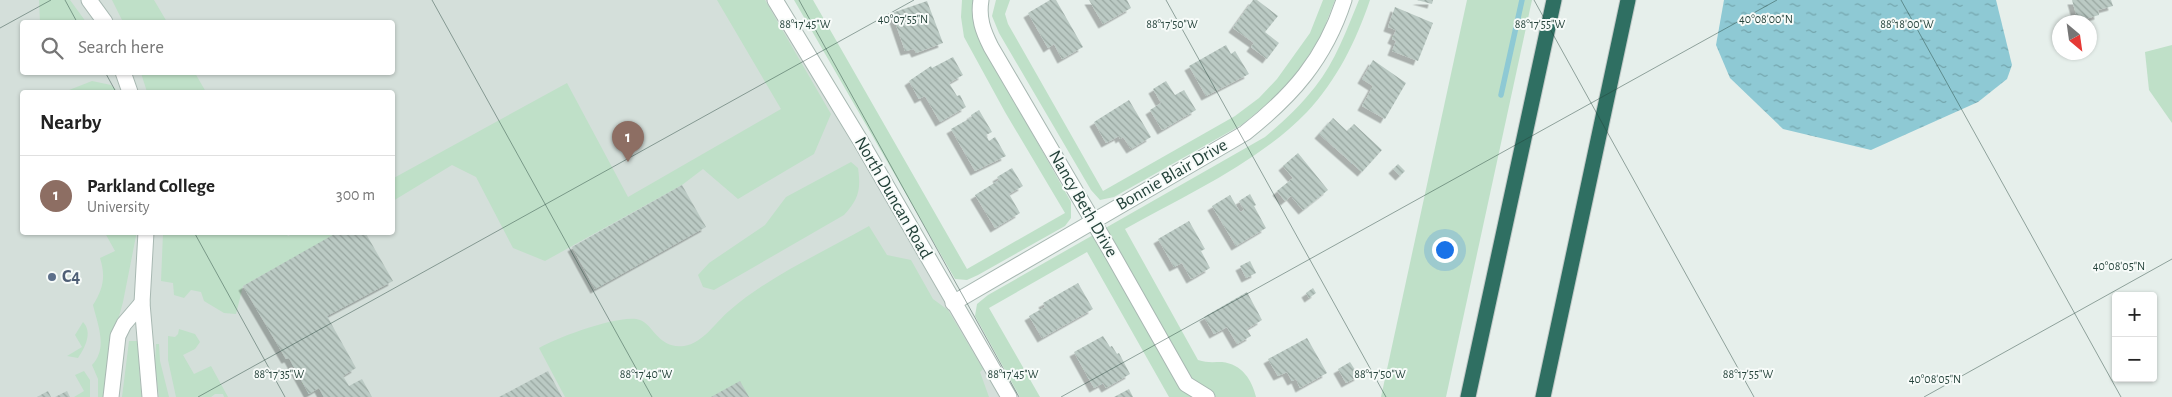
<!DOCTYPE html>
<meta charset="utf-8">
<style>
:root{--surface:#fff;--page:#f2f2f2;--text:#222;--muted:#767676;--line:#e0e0e0;--accent:#1a73e8}
body{margin:0;font-family:"Alegreya Sans",sans-serif;background:var(--page);color:var(--text)}
.controls{position:absolute;right:15px;bottom:15px;display:grid;overflow:hidden;border-radius:5px;box-shadow:0 1px 4px #0004}
.controls button{width:45px;height:45px;display:grid;place-items:center;padding:0;border:0;border-bottom:1px solid var(--line);background:var(--surface);color:var(--text);font:25px sans-serif}
.compass{position:absolute;left:2052px;top:15px;width:45px;height:45px;border-radius:50%;background:var(--surface);box-shadow:0 1px 4px #0004;rotate:151deg}
.you{position:absolute;left:1444px;top:249px;width:18px;height:18px;margin:-12px;border:4px solid #fff;border-radius:50%;background:#1a73e8;box-shadow:0 0 0 8px #1a73e833}
.badge{display:grid;place-items:center;width:32px;height:32px;border-radius:50%;background:var(--accent);color:#fff;font-size:16px;font-weight:700}
.pin{position:absolute;translate:-50% -41px;filter:drop-shadow(0 1px 2px #0008)}
.pin::after{content:'';position:absolute;top:26px;width:18px;height:15px;background:inherit;clip-path:polygon(0 0,100% 0,50% 100%)}
.list{margin:0;padding:0;list-style:none}
h2{display:flex;justify-content:space-between;align-items:center;height:65px;margin:0;padding:0 20px;font-size:21px}
h2 small{font-size:16px;font-weight:400;color:var(--muted)}
.list li{display:grid;grid-template-columns:32px 1fr auto;gap:15px;align-items:center;box-sizing:border-box;height:80px;padding:0 20px;border-top:1px solid var(--line)}
.list b{display:block;font-size:19px;white-space:nowrap}
.list p{margin:0;font-size:16px;white-space:nowrap;color:var(--muted)}
.list em{font-size:16px;font-style:normal;color:var(--muted)}
.icon{flex:none;width:28px;height:28px;fill:none;stroke:currentColor;stroke-width:2;stroke-linecap:round;stroke-linejoin:round}
.map{position:relative;flex:none;width:2172px;height:397px;overflow:hidden}
.search{position:absolute;background:var(--surface);box-shadow:0 1px 4px #0004;left:20px;top:20px;width:375px;height:55px;display:flex;align-items:center;gap:12px;box-sizing:border-box;padding:0 18px;border-radius:5px;color:var(--muted);font-size:19px}
.panel{position:absolute;background:var(--surface);box-shadow:0 1px 4px #0004;left:20px;top:90px;width:375px;height:145px;border-radius:5px}
.map>svg:first-child{display:block}
.built{fill:#d4dfda;fill-rule:evenodd}
.green{fill:#bfe0c8}
.water{fill:url(#water-ripples)}
.lines{fill:none;stroke-linecap:round;stroke-linejoin:round}
.stream{stroke:#8ec9d4;stroke-width:5.5}
.building{fill:url(#building-back-hatch);filter:url(#shadow)}
.street-casing{stroke:#a8b8b2;stroke-width:17}
.highway-casing{stroke:#c2cac8;stroke-width:17}
.street{stroke:#fff;stroke-width:15}
.highway{stroke:#2f6f62;stroke-width:15}
.ticks{fill:none;stroke:#24423a;stroke-width:1;stroke-opacity:0.45}
.service-dot{fill:#5c6f8a;stroke:#f7fbf9;stroke-width:2}
.labels{text-anchor:middle;dominant-baseline:central;stroke-width:4;stroke-linejoin:round;paint-order:stroke}
.street-label{font-size:18px;fill:#24423a;stroke:#f7fbf9}
.service-label{font-size:18px;font-weight:bold;fill:#4e5e75;stroke:#f7fbf9;text-anchor:start}
.ticks-label{font-size:12px;text-anchor:middle;fill:#24423a;stroke:#f7fbf9;stroke-width:4;stroke-linejoin:round;paint-order:stroke}
</style>
<div class="map">
<svg width="2172" height="397" viewBox="0 0 2172 397">
<defs>
<pattern id="water-ripples" width="26" height="14" patternUnits="userSpaceOnUse" patternTransform="scale(1.25)"><rect width="26" height="14" fill="#8ec9d4"/><path d="M2 4q2-2 4 0t4 0M15 11q2-2 4 0t4 0" fill="none" stroke="#74a5ad"/></pattern>
<pattern id="building-back-hatch" width="6" height="6" patternUnits="userSpaceOnUse" patternTransform="scale(1.25)"><rect width="6" height="6" fill="#bbcac4"/><path d="M-1 5l2 2M0 0l6 6M5-1l2 2" fill="none" stroke="#98a6a0"/></pattern>
<filter id="shadow"><feDropShadow dx="-4.5" dy="4.5" stdDeviation="0" flood-color="#0004"/></filter>
</defs>
<rect width="100%" height="100%" fill="#e6efeb"/>
<path class="built" d="M0 0H768L1000 397H0ZM22 22H392V72H22ZM22 92H392V232H22Z"/>
<g class="green">
<path d="M39 0H70L86 22H40Z"/>
<path d="M112 0H154L167 22H123Z"/>
<path d="M717 0H765L831 114 814 154 738 199 703 169 682 185 545 261 513 248 476 177 452 165 393 201 392 179 567 83 628 197 781 109Z"/>
<path d="M794 0H813L967 269 1065 213 1005 112 964 37 961 17 962 0H974C970 15 974 29 981 42L1071 202V218L1065 226 978 275 967 280 955 279Z"/>
<path d="M996 0H1010L1005 14 1008 24 1103 191 1235 116 1259 98 1277 79 1310 33 1323 0H1335L1321 36 1300 69 1275 97 1243 124 1114 197 1100 200 1091 190 999 33 992 16Z"/>
<path d="M1359 0H1370C1356 41 1337 80 1307 112 1259 162 1186 195 1125 229L1198 360C1207 363 1213 362 1222 362 1242 364 1252 380 1256 397H1169L1087 252 989 308 1040 397H1020L975 316 977 304 988 295 1265 137C1283 122 1300 106 1315 87 1335 62 1347 29 1359 0Z"/>
<path d="M1467 0H1532L1446 397H1381Z"/>
<path d="M2172 45V123L2149 90 2145 52Z"/>
<path d="M141 73H195L206 92H147Z"/>
<path d="M92 81 111 85 118 92H64Z"/>
<path d="M851 162 858 168C861 189 859 199 844 215L714 290 703 287 698 275 709 263 765 225 786 197Z"/>
<path d="M869 226 887 255 911 260 933 299 948 310 983 369 980 372 989 397H565L539 348C556 338 622 313 640 320 654 325 658 349 684 346 703 343 715 323 729 311 769 276 822 253 869 226Z"/>
<path d="M285 232 288 236 295 233H338L243 286 236 314 224 313 204 301 201 292 191 290 184 298 174 295 173 283 161 281 163 233Z"/>
<path d="M105 233H136V236L123 302 107 360 106 397H98V379L92 365C108 348 98 326 93 305 103 289 106 277 100 258L115 251Z"/>
<path d="M83 322C93 332 85 348 78 358L67 356 82 347 75 335Z"/>
<path d="M179 329 195 334 200 342 195 349 183 355 194 374 211 366 228 397H224L223 394H215L211 397H176L168 360V336L175 337 178 334Z"/>
<path d="M129 341H138L140 382 142 397H122Z"/>
<path d="M156 344H159L160 361 169 397H159L155 364Z"/>
<path d="M84 371 90 380V397H74L84 391 75 375Z"/>
</g>
<path class="water" d="M1724 0H1996L2012 65 2007 79 1978 102 1871 150 1783 129 1730 78 1716 45Z"/>
<g class="lines">
<path class="stream" d="M1501 95 1522 0"/>
</g>
<g class="building">
<path d="M1050 0H1056L1083 47 1062 59 1054 44 1048 48 1028 13Z"/>
<path d="M1089 0H1127L1131 8 1103 24Z"/>
<path d="M1253 0H1257L1278 16 1265 32 1279 43 1267 59 1251 47 1254 43 1233 28Z"/>
<path d="M1417 0H1433L1432 4Z"/>
<path d="M2072 0H2111L2113 6 2098 10 2099 15 2078 21Z"/>
<path d="M927 1 943 43 916 53 914 49 905 51 892 13Z"/>
<path d="M1395 7 1433 23 1418 61 1392 51 1396 41 1392 39 1396 30 1388 27Z"/>
<path d="M1226 45 1231 54 1235 51 1249 74 1206 96 1189 66Z"/>
<path d="M953 57 963 75 949 83 957 96 960 95 966 107 940 122 925 96 919 99 909 81 931 66 932 68Z"/>
<path d="M1373 60 1406 83 1385 119 1362 106 1373 86 1362 79Z"/>
<path d="M1166 81 1175 95 1184 90 1196 110 1162 130 1150 110 1161 103 1153 89Z"/>
<path d="M1129 100 1151 137 1131 149 1123 137 1120 139 1119 136 1106 143 1094 122Z"/>
<path d="M979 110 992 132 986 135 989 141 995 137 1006 156 975 171 951 129 972 117 971 115Z"/>
<path d="M1333 118 1347 131 1354 124 1382 150 1362 172 1319 134Z"/>
<path d="M1298 153 1328 190 1303 210 1291 196 1285 201 1277 191 1293 178 1283 166Z"/>
<path d="M1398 164 1405 171 1400 176 1393 169Z"/>
<path d="M1012 168 1023 186 1009 194 1020 213 995 228 975 195 999 180 997 177Z"/>
<path d="M682 185 706 227 595 289 572 247Z"/>
<path d="M1250 194 1256 205 1254 206 1266 228 1236 246 1212 206 1230 195 1240 212 1244 210 1239 201Z"/>
<path d="M1189 221 1205 249 1201 251 1210 268 1191 279 1182 263 1174 267 1158 239Z"/>
<path d="M338 232H365L393 281 327 316 356 368 343 376 349 386 362 379 372 397H324L319 388 309 394 289 358 286 359 243 286Z"/>
<path d="M1250 261 1256 273 1246 278 1240 266Z"/>
<path d="M1078 283 1093 309 1042 338 1029 316 1045 307 1043 303Z"/>
<path d="M1313 288 1316 293 1309 298 1306 293Z"/>
<path d="M1247 292 1262 320 1247 329 1251 336 1237 344 1227 327 1214 334 1204 317Z"/>
<path d="M1103 336 1110 347 1112 346 1117 354 1119 353 1130 374 1106 388 1103 383 1094 388 1074 352Z"/>
<path d="M1307 338 1327 373 1300 388 1296 379 1292 381 1287 372 1278 376 1268 359Z"/>
<path d="M1350 362 1359 376 1346 383 1338 369Z"/>
<path d="M548 371 562 397H499Z"/>
<path d="M740 381 749 397H711Z"/>
<path d="M1129 389 1133 397H1114Z"/>
<path d="M48 391 51 397H37Z"/>
<path d="M67 391 70 397H55Z"/>
</g>
<g class="lines">
<g class="street-casing">
<g id="street">
<path d="M89 0 105 22"/>
<path d="M775 0 860 140 1009 397"/>
<path d="M981 0C978 18 983 31 991 47L1110 250 1186 384 1207 397"/>
<path d="M123 72 130 92"/>
<path d="M146 232 142 303 150 397"/>
<path d="M953 303 1245 133C1292 96 1325 59 1344 0"/>
<path d="M111 397 118 336 124 324 142 303"/>
</g>
</g>
<g class="highway-casing">
<g id="highway">
<path d="M1468 397 1554 0"/>
<path d="M1543 397 1628 0"/>
</g>
</g>
<use href="#street" class="street"/>
<use href="#highway" class="highway"/>
</g>
<path class="ticks" d="M65 0 77 22M432 0 652 397M799 0 1019 397M1166 0 1386 397M1534 0 1754 397M1901 0 2121 397M0 28 51 0M105 72 116 92M194 232 285 397M198 397 914 0M1061 397 1777 0M1924 397 2172 259"/>
<circle class="service-dot" cx="52" cy="277" r="5"/>
<g class="labels">
<g class="street-label">
<text transform="translate(1172 175) rotate(-30)">Bonnie Blair Drive</text>
<text transform="translate(893 198) rotate(60)">North Duncan Road</text>
<text transform="translate(1083 204) rotate(60)">Nancy Beth Drive</text>
</g>
<g class="service-label">
<text x="62" y="277">C4</text>
</g>
</g>
<g class="ticks-label">
<text x="903" y="23">40°07'55"N</text>
<text x="1766" y="23">40°08'00"N</text>
<text x="805" y="28">88°17'45"W</text>
<text x="1172" y="28">88°17'50"W</text>
<text x="1540" y="28">88°17'55"W</text>
<text x="1907" y="28">88°18'00"W</text>
<text x="2119" y="270">40°08'05"N</text>
<text x="279" y="378">88°17'35"W</text>
<text x="646" y="378">88°17'40"W</text>
<text x="1013" y="378">88°17'45"W</text>
<text x="1380" y="378">88°17'50"W</text>
<text x="1748" y="378">88°17'55"W</text>
<text x="1935" y="383">40°08'05"N</text>
</g>
</svg>
<div class="controls">
<button>+</button>
<button>−</button>
</div>
<svg class="compass" viewBox="-18 -18 36 36"><path d="M0-13l5 13h-10z" fill="#e53935"/><path d="M0 13l5-13h-10z" fill="#767676"/></svg>
<div class="you"></div>
<div class="pin badge" style="left:628px;top:162px;background:#8d6e63">1</div>
<div class="search"><svg class="icon" aria-label="search" viewBox="0 0 24 24"><circle cx="10" cy="10" r="6"/><path d="M15 15l6 6"/></svg>Search here</div>
<section class="panel">
<h2>Nearby<small></small></h2>
<ul class="list">
<li><span class="badge" style="background:#8d6e63">1</span><div><b>Parkland College</b><p>University</p></div><em>300 m</em></li>
</ul>
</section>
</div>
